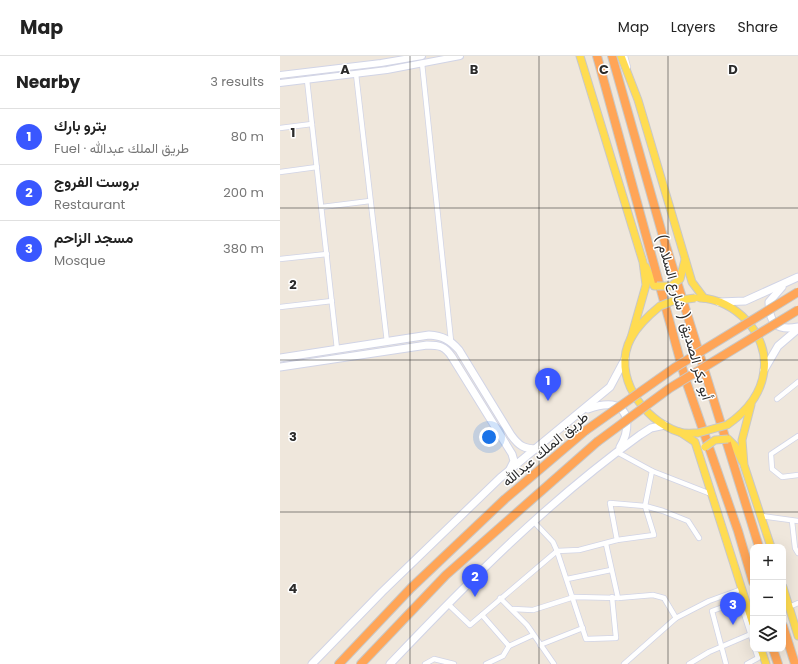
<!DOCTYPE html>
<meta charset="utf-8">
<style>
:root{--surface:#fff;--page:#f6f6f6;--text:#222;--muted:#767676;--line:#e0e0e0;--accent:#3957ff}
body{margin:0;font-family:Poppins,Vazirmatn,sans-serif;background:var(--page);color:var(--text)}
.controls{position:absolute;right:12px;bottom:12px;display:grid;overflow:hidden;border-radius:8px;box-shadow:0 4px 16px #0002}
.controls button{width:36px;height:36px;display:grid;place-items:center;padding:0;border:0;border-bottom:1px solid var(--line);background:var(--surface);color:var(--text);font:20px sans-serif}
.you{position:absolute;left:209px;top:381px;width:14px;height:14px;margin:-10px;border:3px solid #fff;border-radius:50%;background:#1a73e8;box-shadow:0 0 0 6px #1a73e833}
.badge{display:grid;place-items:center;width:26px;height:26px;border-radius:50%;background:var(--accent);color:#fff;font-size:13px;font-weight:700}
.pin{position:absolute;translate:-50% -33px;filter:drop-shadow(0 1px 2px #0008)}
.pin::after{content:'';position:absolute;top:21px;width:14px;height:12px;background:inherit;clip-path:polygon(0 0,100% 0,50% 100%)}
.list{margin:0;padding:0;list-style:none}
h2{display:flex;justify-content:space-between;align-items:center;height:52px;margin:0;padding:0 16px;font-size:17px}
h2 small{font-size:13px;font-weight:400;color:var(--muted)}
.list li{display:grid;grid-template-columns:26px 1fr auto;gap:12px;align-items:center;box-sizing:border-box;height:56px;padding:0 16px;border-top:1px solid var(--line)}
.list b{display:block;font-size:15px;white-space:nowrap}
.list p{margin:0;font-size:13px;white-space:nowrap;color:var(--muted)}
.list em{font-size:13px;font-style:normal;color:var(--muted)}
.icon{flex:none;width:22px;height:22px;fill:none;stroke:currentColor;stroke-width:2;stroke-linecap:round;stroke-linejoin:round}
.map{position:relative;flex:none;width:518px;height:608px;overflow:hidden}
header{display:flex;align-items:center;gap:24px;box-sizing:border-box;height:56px;padding:0 20px;background:var(--surface);border-bottom:1px solid var(--line)}
header strong{font-size:19px}
nav{display:flex;gap:22px;margin-inline-start:auto;font-size:14px}
main{display:flex}
aside{flex:1;background:var(--surface)}
.map>svg:first-child{display:block}
.lines{fill:none;stroke-linecap:round;stroke-linejoin:round}
.minor-casing{stroke:#d1d4e6;stroke-width:6}
.tertiary-casing{stroke:#d1d4e6;stroke-width:8}
.secondary-casing{stroke:#d1d4e6;stroke-width:9}
.primary-casing{stroke:#c8c8c8;stroke-width:9}
.motorway-casing{stroke:#c8c8c8;stroke-width:10}
.minor{stroke:#fff;stroke-width:4.5}
.tertiary{stroke:#fff;stroke-width:6}
.secondary{stroke:#fff;stroke-width:7}
.primary{stroke:#ffdc51;stroke-width:7}
.motorway{stroke:#ffa557;stroke-width:8}
.primary-bridge-casing{stroke:#c8c8c8;stroke-width:9;stroke-linecap:butt}
.motorway-bridge-casing{stroke:#c8c8c8;stroke-width:10;stroke-linecap:butt}
.primary-bridge{stroke:#ffdc51;stroke-width:7}
.motorway-bridge{stroke:#ffa557;stroke-width:8}
.grid{fill:none;stroke:#2b2b2b;stroke-width:1;stroke-opacity:0.55}
.labels{text-anchor:middle;dominant-baseline:central;stroke-width:3;stroke-linejoin:round;paint-order:stroke}
.street-label{font-size:14px;fill:#2b2b2b;stroke:#fff}
.grid-label{font-size:13px;text-anchor:middle;font-weight:bold;fill:#2b2b2b;stroke:#fff;stroke-width:3;stroke-linejoin:round;paint-order:stroke}
</style>
<header>
<strong>Map</strong>
<nav><a>Map</a><a>Layers</a><a>Share</a></nav>
</header>
<main>
<aside>
<h2>Nearby<small>3 results</small></h2>
<ul class="list">
<li><span class="badge">1</span><div><b>بترو بارك</b><p>Fuel · طريق الملك عبدالله</p></div><em>80 m</em></li>
<li><span class="badge">2</span><div><b>بروست الفروج</b><p>Restaurant</p></div><em>200 m</em></li>
<li><span class="badge">3</span><div><b>مسجد الزاحم</b><p>Mosque</p></div><em>380 m</em></li>
</ul>
</aside>
<div class="map">
<svg width="518" height="608" viewBox="0 0 518 608">
<rect width="100%" height="100%" fill="#efe7dc"/>
<g class="lines">
<g class="minor-casing">
<g id="minor">
<path d="M345 0 348 11"/>
<path d="M142 7 171 285"/>
<path d="M76 18 107 286"/>
<path d="M27 24 57 293"/>
<path d="M0 72 32 68"/>
<path d="M0 116 37 111"/>
<path d="M42 151 90 145"/>
<path d="M0 203 47 198"/>
<path d="M0 251 52 245"/>
<path d="M497 343 518 326"/>
<path d="M518 380 491 398 492 413 502 421 518 419"/>
<path d="M337 396 372 415 431 438"/>
<path d="M481 460 518 465"/>
<path d="M512 465 515 492 518 497"/>
<path d="M254 466 273 486 277 495 306 583 336 582 332 541"/>
<path d="M337 484 330 447 365 450 383 455 408 465 419 482"/>
<path d="M326 488 338 542"/>
<path d="M287 523 331 514"/>
<path d="M220 542 247 569 274 608"/>
<path d="M168 548 190 569 277 495 299 494 337 484 374 479 365 450 372 415"/>
<path d="M509 551 518 547"/>
<path d="M233 553 253 554 294 541 338 542 373 539 384 542 396 562"/>
<path d="M202 559 229 590"/>
<path d="M260 589 303 572"/>
<path d="M145 608 154 603 174 608"/>
<path d="M206 608 223 600 229 590 253 579"/>
<path d="M344 608 396 562 429 545 462 533"/>
<path d="M409 608 429 596 471 578"/>
<path d="M446 608 432 555 460 545 473 586"/>
<path d="M467 608 478 602 475 593"/>
</g>
</g>
<g class="tertiary-casing">
<g id="tertiary">
<path d="M0 19 101 7 142 0"/>
<path d="M0 27 107 14 180 0"/>
</g>
</g>
<g class="secondary-casing">
<g id="secondary">
<path d="M502 231 489 246C489 267 496 275 518 271"/>
<path d="M439 246 465 245 518 221"/>
<path d="M0 302 149 279C163 280 170 284 179 294L231 379C239 390 244 393 257 393"/>
<path d="M0 311 147 289C159 289 165 290 172 301L232 398 234 405 230 413"/>
<path d="M484 314 498 290 518 273"/>
<path d="M308 353C316 350 323 348 332 349 353 353 348 378 340 391"/>
<path d="M32 608 102 536 220 422 330 331 345 303"/>
<path d="M110 608C188 526 268 445 360 379L371 372 385 369"/>
</g>
</g>
<g class="primary-casing">
<g id="primary">
<path d="M300 0 363 206 366 229 351 282"/>
<path d="M341 0 358 44 412 226 424 242"/>
<path d="M366 211 374 230H377"/>
<path d="M400 223 405 204"/>
<path d="M420 242C455 243 489 278 484 315 481 339 466 356 447 369"/>
<path d="M380 250C369 259 358 269 351 282 331 319 363 364 399 376 405 378 412 377 418 377"/>
<path d="M471 349 462 384 464 409 491 491"/>
<path d="M400 376 415 386 473 568"/>
<path d="M448 383 455 390 462 405"/>
<path d="M503 531 518 580"/>
<path d="M481 593 486 608"/>
</g>
</g>
<g class="motorway-casing">
<g id="motorway">
<path d="M317 0 405 322 458 475 473 526"/>
<path d="M332 0 382 177 479 491"/>
<path d="M503 570 515 608"/>
<path d="M493 593 498 608"/>
<path d="M59 608 131 532 225 443 305 375"/>
<path d="M81 608 166 519 317 386"/>
</g>
</g>
<use href="#minor" class="minor"/>
<use href="#tertiary" class="tertiary"/>
<use href="#secondary" class="secondary"/>
<use href="#primary" class="primary"/>
<use href="#motorway" class="motorway"/>
<g class="primary-bridge-casing">
<g id="primary-bridge">
<path d="M377 230H391L400 223"/>
<path d="M380 250 393 245 415 242"/>
<path d="M418 377 447 369"/>
<path d="M425 391 435 384 448 383"/>
</g>
</g>
<g class="motorway-bridge-casing">
<g id="motorway-bridge">
<path d="M305 375 394 312 518 236"/>
<path d="M317 386 390 332 518 254"/>
</g>
</g>
<use href="#primary-bridge" class="primary-bridge"/>
<use href="#motorway-bridge" class="motorway-bridge"/>
</g>
<path class="grid" d="M130 0V608M259 0V608M388 0V608M0 152H518M0 304H518M0 456H518"/>
<g class="labels">
<g class="street-label">
<text transform="translate(404 261) rotate(74)">( شارع السلام ) أبو بكر الصديق</text>
<text transform="translate(265 393) rotate(-40)">طريق الملك عبدالله</text>
</g>
</g>
<g class="grid-label">
<text x="65" y="18">A</text>
<text x="194" y="18">B</text>
<text x="324" y="18">C</text>
<text x="453" y="18">D</text>
<text x="13" y="81">1</text>
<text x="13" y="233">2</text>
<text x="13" y="385">3</text>
<text x="13" y="537">4</text>
</g>
</svg>
<div class="controls">
<button>+</button>
<button>−</button>
<button><svg class="icon" aria-label="layers" viewBox="0 0 24 24"><path d="M12 4l9 5-9 5-9-5zM3 14l9 5 9-5"/></svg></button>
</div>
<div class="you"></div>
<div class="pin badge" style="left:268px;top:345px">1</div>
<div class="pin badge" style="left:195px;top:541px">2</div>
<div class="pin badge" style="left:453px;top:569px">3</div>
</div>
</main>
